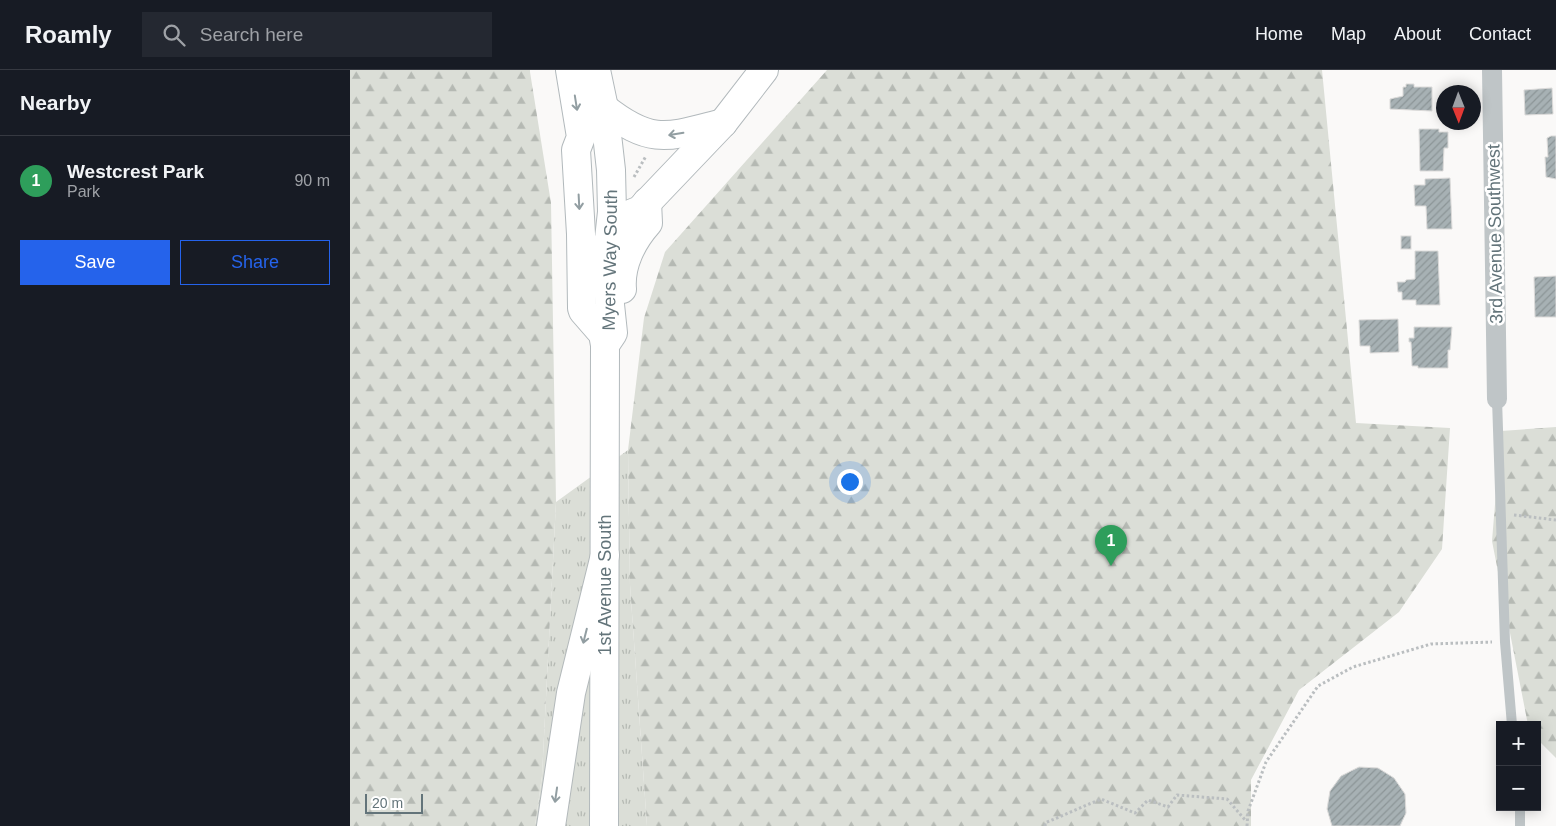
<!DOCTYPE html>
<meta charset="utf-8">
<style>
:root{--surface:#171b24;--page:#242831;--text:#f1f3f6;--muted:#9ea1a6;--line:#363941;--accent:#2563eb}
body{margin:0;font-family:Helvetica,sans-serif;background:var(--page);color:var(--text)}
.controls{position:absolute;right:15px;bottom:15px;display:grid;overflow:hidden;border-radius:0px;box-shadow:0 2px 12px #0003}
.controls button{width:45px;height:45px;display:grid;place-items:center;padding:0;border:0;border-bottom:1px solid var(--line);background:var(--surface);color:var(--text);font:25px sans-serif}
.compass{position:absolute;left:1086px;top:15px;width:45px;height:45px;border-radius:50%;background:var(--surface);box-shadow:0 2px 12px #0003;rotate:179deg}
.scale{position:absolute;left:15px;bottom:12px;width:58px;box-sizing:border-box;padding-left:5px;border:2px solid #63747a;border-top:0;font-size:14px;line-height:18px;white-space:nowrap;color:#63747a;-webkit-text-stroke:4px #fff;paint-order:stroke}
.you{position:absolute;left:499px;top:411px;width:18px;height:18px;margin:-12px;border:4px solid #fff;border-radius:50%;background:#1a73e8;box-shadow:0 0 0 8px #1a73e833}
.badge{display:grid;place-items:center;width:32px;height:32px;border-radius:50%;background:var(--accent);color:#fff;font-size:16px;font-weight:700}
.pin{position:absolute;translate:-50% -41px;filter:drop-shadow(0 1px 2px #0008)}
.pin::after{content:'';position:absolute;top:26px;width:18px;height:15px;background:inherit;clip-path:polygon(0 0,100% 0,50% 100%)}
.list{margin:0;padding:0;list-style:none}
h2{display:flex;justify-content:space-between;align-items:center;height:65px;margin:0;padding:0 20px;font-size:21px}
h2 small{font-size:16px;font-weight:400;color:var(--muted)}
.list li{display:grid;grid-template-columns:32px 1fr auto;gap:15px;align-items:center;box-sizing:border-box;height:90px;padding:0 20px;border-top:1px solid var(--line)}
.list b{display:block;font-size:19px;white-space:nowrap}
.list p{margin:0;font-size:16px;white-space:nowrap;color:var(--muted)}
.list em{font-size:16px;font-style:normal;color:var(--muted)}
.actions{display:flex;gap:10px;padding:15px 20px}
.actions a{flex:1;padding:11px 0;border:1px solid var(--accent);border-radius:0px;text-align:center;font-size:18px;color:var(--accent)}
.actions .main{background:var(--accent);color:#fff}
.icon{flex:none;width:28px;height:28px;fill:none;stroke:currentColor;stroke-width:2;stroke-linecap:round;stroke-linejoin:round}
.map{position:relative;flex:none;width:1206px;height:756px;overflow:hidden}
header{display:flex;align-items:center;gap:30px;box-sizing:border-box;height:70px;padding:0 25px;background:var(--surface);border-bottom:1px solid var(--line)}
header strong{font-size:24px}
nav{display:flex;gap:28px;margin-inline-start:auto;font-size:18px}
.search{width:350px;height:45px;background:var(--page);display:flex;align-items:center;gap:12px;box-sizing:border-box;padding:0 18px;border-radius:0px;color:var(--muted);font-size:19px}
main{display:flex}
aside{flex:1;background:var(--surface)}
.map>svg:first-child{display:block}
.grass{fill:url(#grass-tufts)}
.forest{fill:url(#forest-firs)}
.building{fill:url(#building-hatch);stroke:#dcdbda}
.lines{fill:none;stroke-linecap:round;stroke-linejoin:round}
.secondary-casing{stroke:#b2b9bc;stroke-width:30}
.motorway-casing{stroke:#b3b9bb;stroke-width:30}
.path{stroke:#babec0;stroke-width:3;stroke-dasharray:2.5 2.5;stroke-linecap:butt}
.service{stroke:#bfc5c7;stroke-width:10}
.minor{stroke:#bfc5c7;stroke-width:20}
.secondary{stroke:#fff;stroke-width:28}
.motorway{stroke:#fff;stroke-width:28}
.oneway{stroke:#929ea2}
.labels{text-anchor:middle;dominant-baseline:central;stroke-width:5;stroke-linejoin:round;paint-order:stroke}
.street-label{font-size:18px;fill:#63747a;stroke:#fff}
</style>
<header>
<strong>Roamly</strong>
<div class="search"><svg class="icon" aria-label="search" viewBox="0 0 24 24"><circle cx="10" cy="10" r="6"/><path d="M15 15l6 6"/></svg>Search here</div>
<nav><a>Home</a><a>Map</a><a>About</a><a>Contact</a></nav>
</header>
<main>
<aside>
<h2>Nearby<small></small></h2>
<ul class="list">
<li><span class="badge" style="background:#2e9e5b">1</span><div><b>Westcrest Park</b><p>Park</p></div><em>90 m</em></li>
</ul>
<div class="actions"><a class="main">Save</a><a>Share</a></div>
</aside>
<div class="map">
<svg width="1206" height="756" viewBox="0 0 1206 756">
<defs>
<pattern id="grass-tufts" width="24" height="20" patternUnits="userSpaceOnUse" patternTransform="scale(1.25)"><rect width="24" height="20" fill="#dbded7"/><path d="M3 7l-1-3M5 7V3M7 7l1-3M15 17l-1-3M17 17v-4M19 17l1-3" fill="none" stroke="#b5b9b3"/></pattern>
<pattern id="forest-firs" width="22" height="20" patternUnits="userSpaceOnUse" patternTransform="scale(1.25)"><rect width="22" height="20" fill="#dbded7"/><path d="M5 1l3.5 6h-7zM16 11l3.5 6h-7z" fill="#b5b9b3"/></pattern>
<pattern id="building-hatch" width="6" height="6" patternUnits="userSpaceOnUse" patternTransform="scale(1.25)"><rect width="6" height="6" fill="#a7b1b4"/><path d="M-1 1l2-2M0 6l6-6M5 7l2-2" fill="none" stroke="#8c9597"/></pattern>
</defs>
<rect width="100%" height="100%" fill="#faf9f8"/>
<path class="grass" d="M278 380 280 515 297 756H185L192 706 206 432Z"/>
<g class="forest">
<path d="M0 0H180V2L201 133 206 432 192 706 185 756H0Z"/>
<path d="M477 0H972L1006 353 1100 358 1092 479 1049 542 949 620 901 710V756H297L280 515 278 380 294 248 315 182Z"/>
<path d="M1206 357V688L1187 669V655H1178L1142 471 1151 361Z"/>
</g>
<g class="building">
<path d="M1056 14H1064V17H1082V41L1040 39V29L1053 26V17H1056Z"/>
<path d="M1202 18 1203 44 1175 45 1174 20Z"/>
<path d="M1069 59H1089V62H1098V78H1094L1093 101H1070Z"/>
<path d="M1201 66H1206V109L1196 107 1195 87H1198L1197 68Z"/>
<path d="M1100 108 1102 159H1077L1076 136H1065L1064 115H1075V109Z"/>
<rect x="1051" y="166" width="10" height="13"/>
<path d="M1065 181H1088L1090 235H1066V230H1052V222H1048L1047 212H1055L1056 210 1065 209Z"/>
<path d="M1206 206V247H1185L1184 207Z"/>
<path d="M1048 249 1049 282 1020 283V276H1010L1009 250Z"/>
<path d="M1064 257H1102L1100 280H1098V298H1068V296H1062L1061 272H1059V268H1064Z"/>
<path d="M1009 697 1028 698 1044 708 1055 724 1056 743 1050 756H982L977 739 980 721 991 706Z"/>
</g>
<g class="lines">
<g class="secondary-casing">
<g id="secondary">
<path d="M220 0 231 67 226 80 231 164 232 238 233 241 253 264 255 275 254 756"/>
<path d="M246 0 254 38 261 100 262 142 259 169V225L263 263 255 275"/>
<path d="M254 38C302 76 318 67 373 53"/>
<path d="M234 217 243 195 272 151 278 145 290 140 373 53 414 0"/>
<path d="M272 219C270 195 282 171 298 153L297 132"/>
</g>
</g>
<g class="motorway-casing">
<path id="motorway" d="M201 756 221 623 255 485"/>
</g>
<g class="path">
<path d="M284 107 296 86"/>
<path d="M1164 445 1206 450"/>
<path d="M695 756V753L751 729 785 743 798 730 818 737 827 725 877 729 896 751"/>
<path d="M897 756 898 741 916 692 968 616 1003 597 1081 574 1142 572"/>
</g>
<g class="service">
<path d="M1147 329 1155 572 1162 655"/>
<path d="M1170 737V756"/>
</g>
<path class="minor" d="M1142 0 1147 329"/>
<use href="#secondary" class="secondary"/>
<use href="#motorway" class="motorway"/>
</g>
<defs><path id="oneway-shaft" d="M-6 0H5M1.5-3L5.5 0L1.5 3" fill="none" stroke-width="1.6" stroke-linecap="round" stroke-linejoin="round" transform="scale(1.25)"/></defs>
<g class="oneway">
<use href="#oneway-shaft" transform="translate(226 33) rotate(81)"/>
<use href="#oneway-shaft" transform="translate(326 64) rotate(171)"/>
<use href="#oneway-shaft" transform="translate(229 132) rotate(87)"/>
<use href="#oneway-shaft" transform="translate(235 566) rotate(104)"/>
<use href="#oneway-shaft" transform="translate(206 725) rotate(98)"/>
</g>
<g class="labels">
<g class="street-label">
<text transform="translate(1145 164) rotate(-91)">3rd Avenue Southwest</text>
<text transform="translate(260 190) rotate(-89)">Myers Way South</text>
<text transform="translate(255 515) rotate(-90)">1st Avenue South</text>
</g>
</g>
</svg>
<div class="controls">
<button>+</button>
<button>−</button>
</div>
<svg class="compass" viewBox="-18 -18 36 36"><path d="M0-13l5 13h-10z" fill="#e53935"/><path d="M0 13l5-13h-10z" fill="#9ea1a6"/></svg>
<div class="scale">20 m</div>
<div class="you"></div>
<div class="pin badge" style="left:761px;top:496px;background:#2e9e5b">1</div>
</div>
</main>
